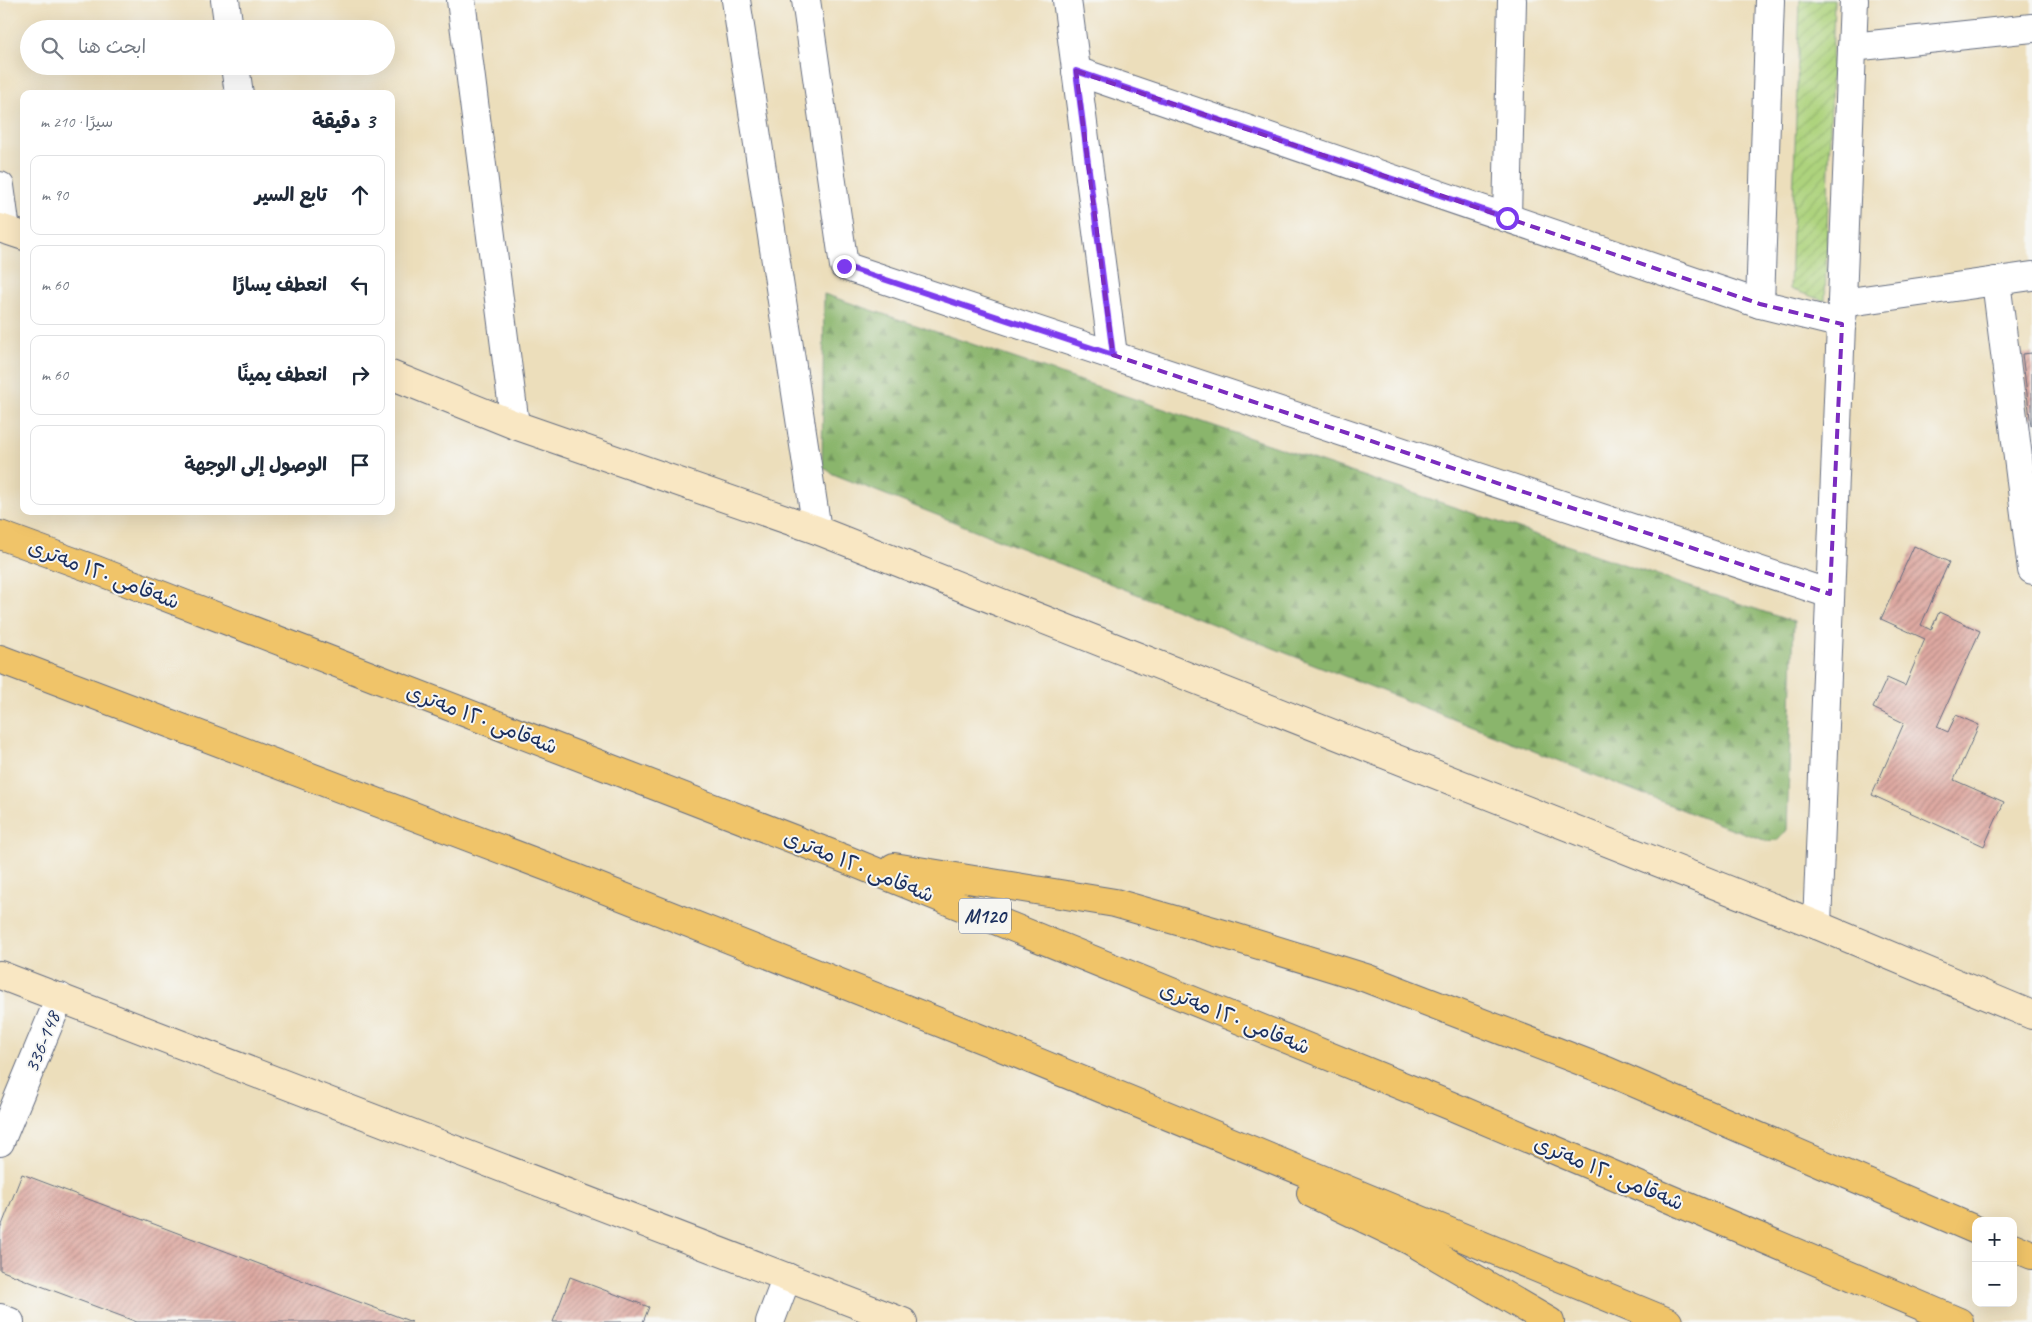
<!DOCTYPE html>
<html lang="ar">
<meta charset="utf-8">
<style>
:root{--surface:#fff;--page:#f6f6f7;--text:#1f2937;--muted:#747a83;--line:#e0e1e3}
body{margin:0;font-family:Caveat,"Playpen Sans Arabic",sans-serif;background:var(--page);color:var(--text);direction:rtl}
.controls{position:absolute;right:15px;bottom:15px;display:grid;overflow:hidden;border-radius:10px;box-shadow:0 5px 20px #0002}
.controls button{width:45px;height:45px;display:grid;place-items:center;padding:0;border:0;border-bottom:1px solid var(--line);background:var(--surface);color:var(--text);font:25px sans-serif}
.stop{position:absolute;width:15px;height:15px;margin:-11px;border:4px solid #7c3aed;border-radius:50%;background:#fff}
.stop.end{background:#7c3aed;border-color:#fff;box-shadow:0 1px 5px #0008}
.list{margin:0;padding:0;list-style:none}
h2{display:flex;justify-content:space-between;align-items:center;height:65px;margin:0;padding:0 20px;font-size:21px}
h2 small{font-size:16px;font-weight:400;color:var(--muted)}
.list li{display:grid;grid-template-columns:32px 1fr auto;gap:15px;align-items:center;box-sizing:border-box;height:80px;margin:0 10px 10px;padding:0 10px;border:1px solid var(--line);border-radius:10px}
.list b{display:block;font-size:19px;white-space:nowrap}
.list em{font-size:16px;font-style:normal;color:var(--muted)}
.icon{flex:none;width:28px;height:28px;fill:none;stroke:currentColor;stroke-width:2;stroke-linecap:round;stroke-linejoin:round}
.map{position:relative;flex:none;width:2032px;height:1322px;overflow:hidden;direction:ltr}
.search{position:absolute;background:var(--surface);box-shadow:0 5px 20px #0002;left:20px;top:20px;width:375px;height:55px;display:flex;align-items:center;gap:12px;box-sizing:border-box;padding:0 18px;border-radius:28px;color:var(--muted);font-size:19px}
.panel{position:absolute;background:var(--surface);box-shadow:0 5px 20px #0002;left:20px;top:90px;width:375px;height:425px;border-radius:10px;direction:rtl}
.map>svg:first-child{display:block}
.forest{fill:url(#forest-firs);stroke:#527265}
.garden{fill:url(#garden-furrows);stroke:#64816e}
.building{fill:url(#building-hatch)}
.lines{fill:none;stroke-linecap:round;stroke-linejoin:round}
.street-casing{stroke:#646c7f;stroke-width:30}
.secondary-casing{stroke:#646c7f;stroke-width:30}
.highway-casing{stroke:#646c7f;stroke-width:30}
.street{stroke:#fff;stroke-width:28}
.secondary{stroke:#f9e7c3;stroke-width:28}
.highway{stroke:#f0c469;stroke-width:28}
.route{stroke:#7c3aed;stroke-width:6}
.marked{fill:none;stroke:#7b2cbf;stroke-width:4;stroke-dasharray:10 6;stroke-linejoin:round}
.labels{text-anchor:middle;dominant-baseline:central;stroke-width:4;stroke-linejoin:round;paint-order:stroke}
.shield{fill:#f6f6f2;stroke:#5d6b8a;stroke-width:1}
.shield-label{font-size:20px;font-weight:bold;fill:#1b2f5e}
.street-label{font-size:21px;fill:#1b2f5e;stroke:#f6f6f2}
</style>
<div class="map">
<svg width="2032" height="1322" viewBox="0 0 2032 1322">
<defs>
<pattern id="forest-firs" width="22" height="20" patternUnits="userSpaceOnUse" patternTransform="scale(1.25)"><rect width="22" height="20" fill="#8ab56c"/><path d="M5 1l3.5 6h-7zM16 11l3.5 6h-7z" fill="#70945c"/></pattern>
<pattern id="garden-furrows" width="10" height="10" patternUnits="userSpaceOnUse" patternTransform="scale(1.25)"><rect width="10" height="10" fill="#add37d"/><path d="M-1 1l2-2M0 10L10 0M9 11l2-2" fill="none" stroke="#94b56e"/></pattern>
<pattern id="building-hatch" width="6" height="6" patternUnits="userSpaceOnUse" patternTransform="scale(1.25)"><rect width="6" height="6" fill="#dea9a1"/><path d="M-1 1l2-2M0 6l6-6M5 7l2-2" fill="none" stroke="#b38a86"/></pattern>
</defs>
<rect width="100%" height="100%" fill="#f6f6f2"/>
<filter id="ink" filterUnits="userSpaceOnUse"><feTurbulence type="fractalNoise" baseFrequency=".02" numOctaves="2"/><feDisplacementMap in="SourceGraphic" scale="10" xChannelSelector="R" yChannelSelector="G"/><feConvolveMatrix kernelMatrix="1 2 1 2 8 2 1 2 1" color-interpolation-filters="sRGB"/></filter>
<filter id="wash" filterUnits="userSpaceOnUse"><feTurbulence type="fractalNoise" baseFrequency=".0096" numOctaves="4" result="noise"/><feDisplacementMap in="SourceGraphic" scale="20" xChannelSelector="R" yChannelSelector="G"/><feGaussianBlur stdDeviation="1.12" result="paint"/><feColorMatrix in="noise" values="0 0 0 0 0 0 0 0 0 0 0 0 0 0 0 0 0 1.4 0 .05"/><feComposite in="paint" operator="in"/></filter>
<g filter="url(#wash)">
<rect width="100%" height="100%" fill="#ecdebb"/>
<path class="forest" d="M824 294 1794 622 1787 830 1778 840 1767 841 1721 825 833 474 822 466Z"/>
<path class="garden" d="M1800 0H1834L1825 301 1790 289Z"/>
<g id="blocks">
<g class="building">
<path d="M2032 353V426H2031L2022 354Z"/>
<path d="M1914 546 1949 562 1921 625 1931 630 1939 612 1980 631 1937 727 1948 732 1956 715 1979 725 1954 780 2004 802 1984 846 1872 795 1904 723 1873 708 1887 678 1905 686 1925 639 1881 619Z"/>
<path d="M22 1174 67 1191 412 1322H137L33 1283 0 1270V1230Z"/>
<path d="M570 1277 649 1307 643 1322H553Z"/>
</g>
</g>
</g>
<g filter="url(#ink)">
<use href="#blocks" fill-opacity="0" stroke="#646c7f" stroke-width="1"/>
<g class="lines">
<g class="street-casing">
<g id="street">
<path d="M225 0 229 29"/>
<path d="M461 0 515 425"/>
<path d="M736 0 817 530"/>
<path d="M806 0 844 266 1830 594"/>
<path d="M1067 0 1113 355"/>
<path d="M1852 47 2032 28"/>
<path d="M235 66 239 94"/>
<path d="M1076 71 1760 304 1842 324"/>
<path d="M0 186 6 230"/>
<path d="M1507 218 1512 0"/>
<path d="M1996 281 2032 570"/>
<path d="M1842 303 2032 276"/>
<path d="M1760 304 1770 0"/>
<path d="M1817 925 1854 0"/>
<path d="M0 1142 60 997"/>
<path d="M0 1318 10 1322"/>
<path d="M770 1322 787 1277"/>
</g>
</g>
<g class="secondary-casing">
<g id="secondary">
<path d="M0 228 24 236"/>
<path d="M391 375 515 425 817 530 1817 925 2032 1015"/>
<path d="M0 975 903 1322"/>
</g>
</g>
<g class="highway-casing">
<g id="highway">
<path d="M0 535 96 570 845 859 1449 1105 1959 1322"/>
<path d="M0 659 553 869 989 1042 1668 1322"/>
<path d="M894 867 1115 903 1227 935 1366 978 1607 1071 1976 1230"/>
<path d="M1311 1193 1411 1241 1550 1322"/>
<path d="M2013 1247 2032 1255"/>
</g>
</g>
<use href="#street" class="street"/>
<use href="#secondary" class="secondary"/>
<use href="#highway" class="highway"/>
</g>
</g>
<g class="lines" filter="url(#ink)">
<path class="route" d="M844 266 1113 355 1076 71 1507 218"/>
</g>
<path class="marked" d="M1076 71 1760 304 1842 324 1830 594 1113 355Z"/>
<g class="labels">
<rect class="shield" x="959" y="898.5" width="52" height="35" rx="4"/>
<g class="shield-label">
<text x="985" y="916">M120</text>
</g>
<g class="street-label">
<text transform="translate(104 574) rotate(21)">شەقامی ١٢٠ مەتری</text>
<text transform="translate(482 719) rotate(21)">شەقامی ١٢٠ مەتری</text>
<text transform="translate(859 866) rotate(22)">شەقامی ١٢٠ مەتری</text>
<text transform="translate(1235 1018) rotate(22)">شەقامی ١٢٠ مەتری</text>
<text transform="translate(42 1042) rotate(-68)">336-148</text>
<text transform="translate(1609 1173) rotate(23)">شەقامی ١٢٠ مەتری</text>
</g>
</g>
</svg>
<div class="controls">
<button>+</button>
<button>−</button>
</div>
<div class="stop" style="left:1507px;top:218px"></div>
<div class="stop end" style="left:844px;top:266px"></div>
<div class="search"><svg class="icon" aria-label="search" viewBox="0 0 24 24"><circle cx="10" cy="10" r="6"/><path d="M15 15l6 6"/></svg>ابحث هنا</div>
<section class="panel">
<h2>3 دقيقة<small>سيرًا · 210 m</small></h2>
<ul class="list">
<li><svg class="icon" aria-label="ahead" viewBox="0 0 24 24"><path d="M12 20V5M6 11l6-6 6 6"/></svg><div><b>تابع السير</b></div><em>90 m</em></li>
<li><svg class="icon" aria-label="left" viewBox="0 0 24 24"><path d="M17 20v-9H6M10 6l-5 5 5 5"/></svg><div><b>انعطف يسارًا</b></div><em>60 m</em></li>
<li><svg class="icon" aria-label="right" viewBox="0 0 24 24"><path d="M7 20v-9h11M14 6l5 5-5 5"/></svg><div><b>انعطف يمينًا</b></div><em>60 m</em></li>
<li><svg class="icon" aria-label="arrive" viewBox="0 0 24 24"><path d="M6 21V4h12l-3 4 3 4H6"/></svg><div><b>الوصول إلى الوجهة</b></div></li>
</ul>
</section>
</div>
